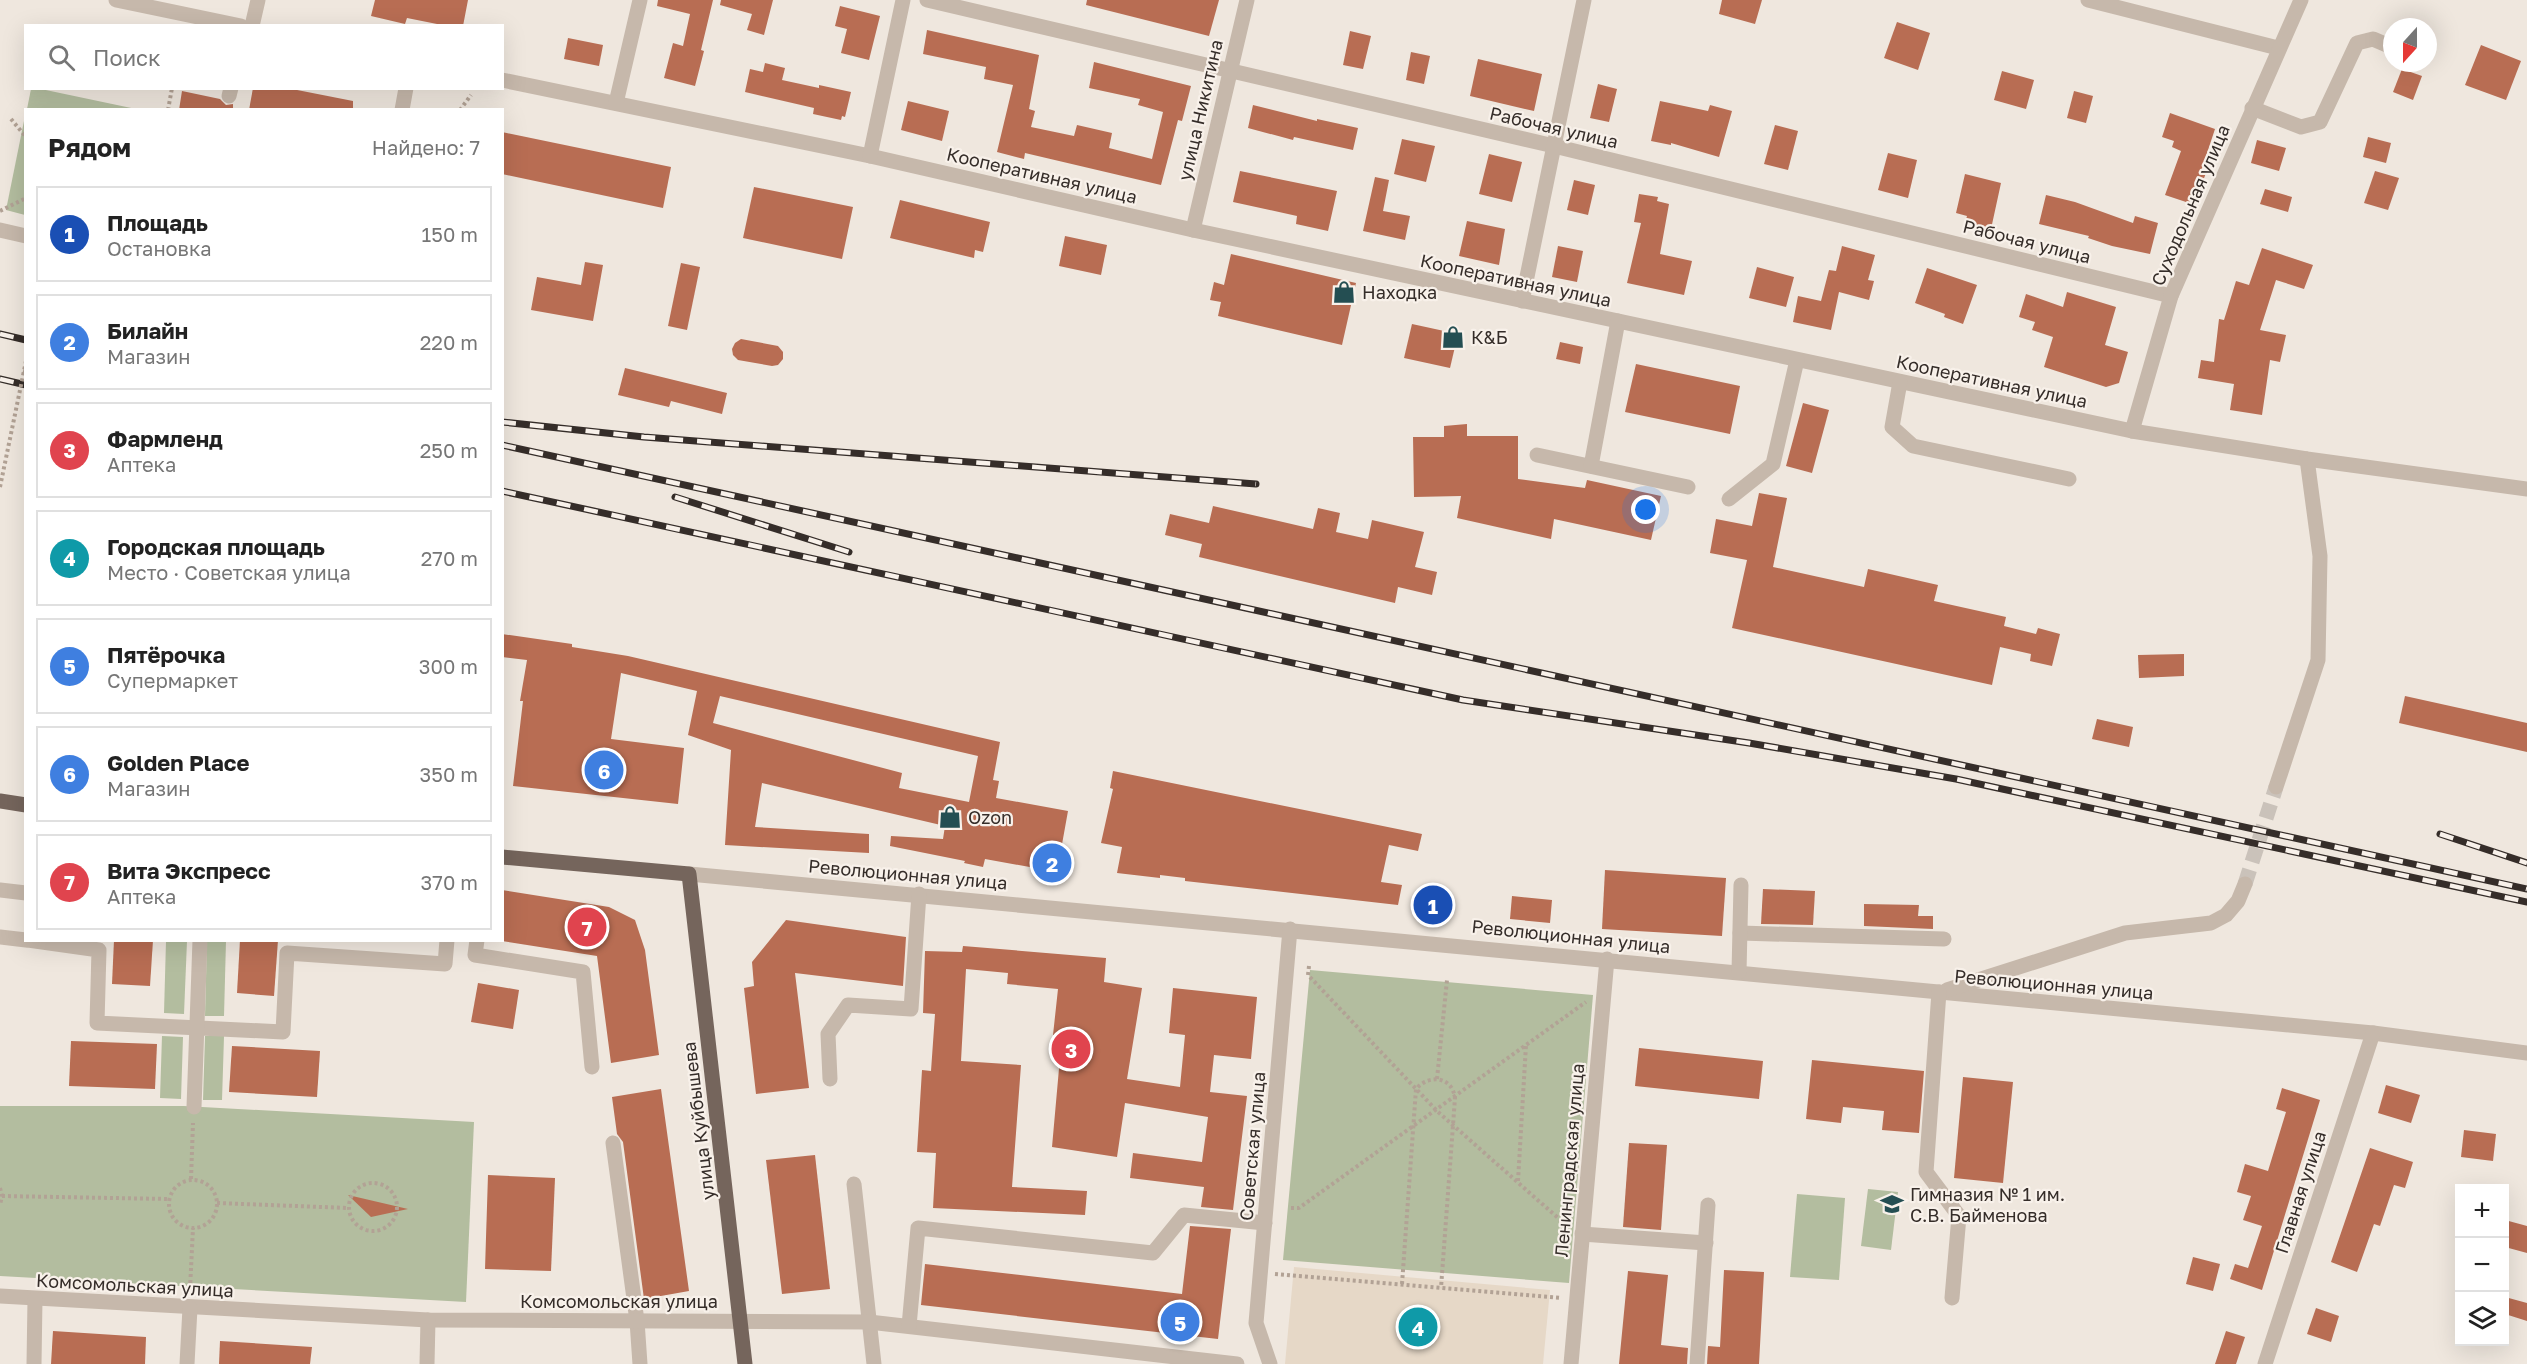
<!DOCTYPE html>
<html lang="ru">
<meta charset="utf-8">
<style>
:root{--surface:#fff;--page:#f6f6f6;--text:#222;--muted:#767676;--line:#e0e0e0;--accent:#7c3aed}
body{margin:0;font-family:"Golos Text",sans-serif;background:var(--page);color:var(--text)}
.controls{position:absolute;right:18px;bottom:18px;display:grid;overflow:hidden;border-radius:0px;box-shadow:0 6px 24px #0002}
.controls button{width:54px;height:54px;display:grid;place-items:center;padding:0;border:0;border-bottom:2px solid var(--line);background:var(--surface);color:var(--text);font:30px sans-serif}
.compass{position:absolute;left:2383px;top:18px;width:54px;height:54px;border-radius:50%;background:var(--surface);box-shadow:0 6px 24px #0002;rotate:201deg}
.you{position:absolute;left:1646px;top:510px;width:21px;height:21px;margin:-15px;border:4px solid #fff;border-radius:50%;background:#1a73e8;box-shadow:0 0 0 9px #1a73e833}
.badge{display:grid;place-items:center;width:39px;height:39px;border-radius:50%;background:var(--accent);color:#fff;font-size:20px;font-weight:700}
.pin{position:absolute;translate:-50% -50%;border:3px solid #fff;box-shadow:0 2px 6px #0006}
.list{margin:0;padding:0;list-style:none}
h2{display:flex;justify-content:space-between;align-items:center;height:78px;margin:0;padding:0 24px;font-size:26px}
h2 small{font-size:20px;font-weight:400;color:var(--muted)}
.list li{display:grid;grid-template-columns:39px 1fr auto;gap:18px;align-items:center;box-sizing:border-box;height:96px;margin:0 12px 12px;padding:0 12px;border:2px solid var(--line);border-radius:0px}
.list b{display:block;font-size:22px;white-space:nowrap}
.list p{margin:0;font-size:20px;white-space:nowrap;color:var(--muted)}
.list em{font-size:20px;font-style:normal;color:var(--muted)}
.icon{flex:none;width:33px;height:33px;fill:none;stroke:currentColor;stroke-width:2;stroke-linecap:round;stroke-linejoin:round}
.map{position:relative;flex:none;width:2527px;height:1364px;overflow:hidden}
.search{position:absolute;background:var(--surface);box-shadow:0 6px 24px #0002;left:24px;top:24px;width:480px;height:66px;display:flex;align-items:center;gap:15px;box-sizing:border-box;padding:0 21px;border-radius:0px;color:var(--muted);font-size:22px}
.panel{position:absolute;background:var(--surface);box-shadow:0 6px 24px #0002;left:24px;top:108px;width:480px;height:834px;border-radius:0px}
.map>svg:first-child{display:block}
.green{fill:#b3bd9f}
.plaza{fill:#e6d8c7}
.building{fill:#b86d53;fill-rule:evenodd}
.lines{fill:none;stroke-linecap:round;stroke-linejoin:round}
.minor-tunnel{stroke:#cac2ba;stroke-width:15;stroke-dasharray:15 8;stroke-linecap:butt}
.path{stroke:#b2a295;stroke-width:4;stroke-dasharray:3 3;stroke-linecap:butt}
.minor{stroke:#c6b8ab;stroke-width:15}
.major{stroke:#75655c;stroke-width:15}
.rail-casing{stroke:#352d29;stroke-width:7}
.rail{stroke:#f8f1ea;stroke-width:4.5;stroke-dasharray:14;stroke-linecap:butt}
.path-bridge{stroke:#b2a295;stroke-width:4;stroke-dasharray:3 3;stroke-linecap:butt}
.labels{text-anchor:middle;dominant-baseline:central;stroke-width:4.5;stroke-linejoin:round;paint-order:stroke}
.street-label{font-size:18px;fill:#352d29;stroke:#f8f1ea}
.poi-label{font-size:18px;fill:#352d29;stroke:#f8f1ea;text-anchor:start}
</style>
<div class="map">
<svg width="2527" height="1364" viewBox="0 0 2527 1364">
<rect width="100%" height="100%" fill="#efe7de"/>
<g class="green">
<path d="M31 89H41L136 109H27Z"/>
<path d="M25 116 26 215H25L6 210Z"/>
<path d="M166 941H187L184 1014 164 1013Z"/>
<path d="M207 941H226L224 1016H205Z"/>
<path d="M1310 970 1593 995 1569 1283 1283 1260Z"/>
<path d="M162 1036 183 1037 181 1099 160 1098Z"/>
<path d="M205 1036H224L222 1100H203Z"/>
<path d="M0 1106H184L474 1122 466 1302 0 1276Z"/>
<path d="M1868 1189 1898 1192 1891 1250 1861 1246Z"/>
<path d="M1797 1194 1845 1198 1839 1280 1790 1277Z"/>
</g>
<path class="plaza" d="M1294 1267 1550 1290 1543 1364H1285Z"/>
<g class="building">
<path d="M375 0H468L463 26H447L407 18 405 24 371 16Z"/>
<path d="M658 0H713L701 50 704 51 695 86 664 78 673 43 683 46 690 14 657 6Z"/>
<path d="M721 0H773L764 35 747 30 752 14 720 5Z"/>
<path d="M1087 0H1219L1209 36 1086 5Z"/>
<path d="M1722 0H1762L1755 24 1719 14Z"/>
<path d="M840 6 880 16 869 60 841 53 847 29 835 26Z"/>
<path d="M1897 22 1930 33 1918 70 1884 58Z"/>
<path d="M927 30 1039 55 1029 109 1035 111 1031 127 1074 136 1077 125 1112 133 1109 148 1152 159 1163 112 1138 105 1140 99 1089 88 1094 62 1191 86 1182 121 1178 120 1161 185 1025 153 1024 159 997 152 1013 85 984 79 986 67 923 54Z"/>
<path d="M1350 31 1371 36 1363 69 1343 65Z"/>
<path d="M568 38 603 45 599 66 564 59Z"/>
<path d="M2481 45 2521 61 2506 100 2465 85Z"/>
<path d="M1411 52 1430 56 1424 84 1406 80Z"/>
<path d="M1478 59 1542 74 1534 111 1470 96Z"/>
<path d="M765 63 785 68 782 80 819 88V85L851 92 845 117 842 116 841 120 813 114 814 108 745 92 750 69 763 72Z"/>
<path d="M2402 69 2422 76 2413 100 2393 92Z"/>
<path d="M2002 71 2034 80 2026 109 1994 100Z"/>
<path d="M1598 84 1617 89 1609 122 1590 118Z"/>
<path d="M253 88H287L353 101V110H249Z"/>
<path d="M182 91 220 99 226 105 233 104V110H179Z"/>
<path d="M2074 91 2093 96 2086 123 2067 118Z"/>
<path d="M908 101 949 111 942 141 901 130Z"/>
<path d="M1660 101 1708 111 1710 105 1732 111 1719 157 1671 143V145L1651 141Z"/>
<path d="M1253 105 1317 121V119L1358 128 1353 150 1294 137 1293 140 1248 128Z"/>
<path d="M2170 113 2215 129 2201 171 2206 173 2198 194 2193 192 2189 203 2165 195 2181 151 2172 147 2174 141 2162 137Z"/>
<path d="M1775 125 1798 131 1788 170 1764 164Z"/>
<path d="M502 132 671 167 663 208 502 174Z"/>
<path d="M2368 137 2391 143 2386 163 2363 157Z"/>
<path d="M1402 139 1435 146 1426 182 1394 174Z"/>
<path d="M2257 140 2286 148 2279 171 2251 163Z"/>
<path d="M1888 153 1917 160 1908 198 1878 190Z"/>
<path d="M1489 154 1522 162 1512 202 1479 194Z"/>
<path d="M1240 171 1337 191 1328 231 1296 224 1297 216 1233 202Z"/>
<path d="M2375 171 2399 178 2388 210 2364 203Z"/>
<path d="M1965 174 2001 183 1991 229 1965 223 1967 216 1956 213Z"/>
<path d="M1375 177 1389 180 1383 211 1410 216 1405 240 1363 231Z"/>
<path d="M1574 180 1595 185 1588 215 1567 210Z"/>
<path d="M754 187 853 207 842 259 743 238Z"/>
<path d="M2265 189 2292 197 2288 212 2260 204Z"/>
<path d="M1639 194 1658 197 1657 201 1669 204 1660 254 1692 261 1684 295 1627 283 1641 223 1634 222Z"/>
<path d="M2046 195 2075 202 2133 223 2135 216 2158 223 2150 254 2112 246 2088 238 2089 236 2039 224Z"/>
<path d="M900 200 990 222 983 252 975 250 974 258 890 238Z"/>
<path d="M1467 221 1505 229 1499 265 1459 256Z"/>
<path d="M1065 236 1107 245 1101 275 1059 266Z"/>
<path d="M1558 246 1583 251 1577 282 1552 277Z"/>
<path d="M1842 246 1875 255 1868 280 1874 281 1869 300 1839 292 1831 330 1793 322 1798 296 1821 301 1829 270 1836 271Z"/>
<path d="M2262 248 2313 265 2304 289 2276 280 2260 330 2286 335 2280 362 2270 360 2262 415 2230 410 2234 384 2198 378 2201 360 2214 362 2219 319 2224 320 2236 281 2249 285Z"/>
<path d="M1231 254 1356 283 1342 345 1218 316 1221 302 1210 300 1214 282 1224 285Z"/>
<path d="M585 262 603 265 593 321 531 310 537 277 581 285Z"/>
<path d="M681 263 700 267 687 330 668 326Z"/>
<path d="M1757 267 1794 277 1786 307 1749 298Z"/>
<path d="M1927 268 1977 285 1963 324 1944 317 1945 314 1915 303Z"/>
<path d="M2067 292 2116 307 2105 345 2128 352 2119 383 2106 387 2044 367 2053 337 2032 330 2035 322 2019 317 2026 294 2063 307Z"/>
<path d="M1412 324 1458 334 1450 368 1404 358Z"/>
<path d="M741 339 778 346 783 352V359L778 365 772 366 738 360 733 355 732 349 735 343Z"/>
<path d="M1560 342 1583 347 1580 364 1556 359Z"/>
<path d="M1636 364 1740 386 1730 434 1625 412Z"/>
<path d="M625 368 727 393 722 414 671 401 669 407 618 395Z"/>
<path d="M1803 403 1829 410 1812 473 1786 466Z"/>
<path d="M1467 424V436H1518V479L1585 488 1587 480 1661 496 1651 540 1554 519 1551 539 1457 518 1461 496 1414 497 1413 437H1444V426Z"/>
<path d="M1759 493 1787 498 1773 567 1864 587 1868 569 1938 585 1934 601 2006 617 2004 626 2036 634 2038 628 2060 634 2052 666 2030 661 2031 654 2000 647 1992 685 1732 628 1747 560 1710 553 1716 519 1752 526Z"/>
<path d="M1213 506 1313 529 1318 508 1340 513 1336 532 1368 539 1372 520 1424 532 1415 567 1437 572 1432 595 1398 587 1395 603 1199 557 1202 544 1165 535 1170 514 1209 523Z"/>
<path d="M502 634 572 644V647L628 656 1000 742 993 780 999 781 996 798 1068 811 1057 872 985 859 983 867 964 863 965 861 890 846 891 836 943 839 945 826 762 783 755 827 869 834V853L725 845 731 750 688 735 697 691 621 673 611 739 684 748 678 804 513 786 523 701H520L527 660 502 657ZM720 696 978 756 969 802 899 788 902 773 713 723Z"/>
<path d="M2184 654V676L2139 678 2138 655Z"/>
<path d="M2405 696 2527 723V752L2399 723Z"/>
<path d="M2097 719 2133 727 2129 747 2092 739Z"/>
<path d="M1113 771 1422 834 1418 851 1389 845 1381 882 1402 885 1398 905 1185 881V878L1160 875V878L1117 873 1122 847 1101 843 1113 789 1110 788Z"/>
<path d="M1605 870 1726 878 1722 936 1602 929Z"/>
<path d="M1763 889 1815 891 1813 925 1761 924Z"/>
<path d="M502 890 609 907 635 920 645 950 659 1055 611 1063 597 956 502 941Z"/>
<path d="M1512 896 1552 900 1550 923 1510 919Z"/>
<path d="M1864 904 1919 905 1918 916H1933V929L1864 926Z"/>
<path d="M786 920 906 937 903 986 795 973 809 1088 756 1094 744 988 754 986 752 962Z"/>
<path d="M114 940H153L150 986 112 984Z"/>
<path d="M240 940H278L274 996 237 993Z"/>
<path d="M963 946 1106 958 1104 982 1142 988 1127 1079 1180 1087 1185 1035 1169 1033 1173 988 1257 997 1251 1059 1214 1055 1210 1092 1247 1096 1233 1210 1201 1207 1204 1187 1130 1178 1133 1153 1202 1162 1208 1117 1125 1103 1117 1157 1052 1147 1062 1035H1053L1058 989 1007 984 1008 973 966 969 961 1061 1021 1065 1012 1187 1087 1191 1085 1215 933 1208 936 1153 917 1152 922 1070 931 1071 935 1014 923 1013 925 951 962 952Z"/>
<path d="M478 983 519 990 513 1029 471 1022Z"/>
<path d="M71 1041 157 1044 155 1089 69 1086Z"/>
<path d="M232 1046 320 1051 317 1097 229 1092Z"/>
<path d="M1639 1048 1763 1061 1759 1099 1635 1086Z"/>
<path d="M1812 1060 1924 1071 1919 1133 1882 1130 1884 1111 1843 1107 1841 1123 1806 1119Z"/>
<path d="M1963 1077 2013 1082 2003 1183 1954 1178Z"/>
<path d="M2386 1085 2420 1095 2411 1123 2378 1113Z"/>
<path d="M2282 1088 2320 1100 2262 1290 2230 1279 2235 1264 2248 1268 2262 1226 2243 1220 2251 1196 2237 1192 2245 1164 2268 1171 2286 1112 2276 1109Z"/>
<path d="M661 1089 689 1291 644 1299 623 1142 617 1134 612 1097Z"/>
<path d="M2464 1130 2496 1134 2493 1161 2461 1157Z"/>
<path d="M1629 1143 1667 1145 1661 1230 1623 1227Z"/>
<path d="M2370 1148 2413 1162 2405 1188 2394 1185 2380 1226 2374 1224 2357 1272 2331 1262Z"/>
<path d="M815 1155 830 1289 782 1294 766 1160Z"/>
<path d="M488 1175 555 1178 551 1271 485 1269Z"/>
<path d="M348 1195 408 1209 371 1217Z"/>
<path d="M2505 1220 2527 1226V1253L2505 1247Z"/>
<path d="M1190 1226 1231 1229 1218 1339 921 1305 925 1264 1182 1294Z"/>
<path d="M2193 1257 2220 1264 2213 1291 2186 1284Z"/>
<path d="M1724 1270 1764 1272 1759 1364H1707L1708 1346 1720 1347Z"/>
<path d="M1628 1271 1668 1275 1661 1345 1688 1348 1687 1364H1619Z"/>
<path d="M2505 1297 2527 1303V1321L2505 1314Z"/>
<path d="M2316 1308 2339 1316 2331 1342 2307 1334Z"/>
<path d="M53 1331 146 1337 145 1364H51Z"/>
<path d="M2226 1331 2245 1337 2236 1364H2215Z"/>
<path d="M220 1341 312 1347 310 1364H219Z"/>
</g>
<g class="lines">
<path class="minor-tunnel" d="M2245 884 2276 787"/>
<g class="path">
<path d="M168 110 172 88"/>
<path d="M460 110 471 95"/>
<path d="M11 119 26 137"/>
<path d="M0 211 26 198"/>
<path d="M23 371 26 372"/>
<path d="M1309 966 1308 975 1437 1111 1566 1225"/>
<path d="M1437 1079 1447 980"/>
<path d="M191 1179 193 1123"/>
<circle cx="193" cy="1204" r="24"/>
<path d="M1518 1181 1526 1045"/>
<circle cx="373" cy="1207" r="24"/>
<path d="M0 1188 2 1196 0 1205"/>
<path d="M2 1196 168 1199"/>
<path d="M217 1203 348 1208"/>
<path d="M1291 1208H1299L1586 1002"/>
<path d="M1275 1274 1561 1298"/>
<path d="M1402 1284 1416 1089C1429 1074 1452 1076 1455 1098L1441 1288"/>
<path d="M190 1289 193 1228"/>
</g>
<g class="minor">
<path d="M116 0 241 26"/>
<path d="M927 0 1554 146 2171 296"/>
<path d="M2088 0 2278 48"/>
<path d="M252 26 258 0"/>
<path d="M502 80 870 156 1193 230 2132 431 2307 459 2527 489"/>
<path d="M229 96 231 88"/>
<path d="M616 103 640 0"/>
<path d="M2252 108 2301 127 2320 122 2357 43 2373 39 2387 45"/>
<path d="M402 110 406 88"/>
<path d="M870 156 903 0"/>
<path d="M0 230 26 236"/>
<path d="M1193 230 1247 0"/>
<path d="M1522 301 1584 0"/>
<path d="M1900 382 1892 427 1913 446 2069 479"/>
<path d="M2132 431 2171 296 2301 0"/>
<path d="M1537 455 1688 487"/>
<path d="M1591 466 1618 321"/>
<path d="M1729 499 1773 464 1797 360"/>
<path d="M2276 787 2318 660 2320 556 2307 459"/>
<path d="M689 874 2373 1033 2527 1053"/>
<path d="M0 890 26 893"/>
<path d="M1740 933 1944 939"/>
<path d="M0 937 26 940"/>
<path d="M28 940 99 950 97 1023 283 1032 287 953 445 964 447 940"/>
<path d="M477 940 475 955 583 972 592 1067"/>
<path d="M1739 972 1741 885"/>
<path d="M1947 990 2125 933 2211 923 2226 915 2238 901 2245 884"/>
<path d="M1939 992 1926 1172 1959 1216 1952 1298"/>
<path d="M830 1079 828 1034 848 1005 911 1009 919 894"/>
<path d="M194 1107 200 940"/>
<path d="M613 1143 637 1321 640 1364"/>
<path d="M854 1184 874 1364"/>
<path d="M1582 1234 1706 1243"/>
<path d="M0 1296 428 1320 869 1322 1237 1364"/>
<path d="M909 1326 918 1228 1153 1253 1184 1215 1265 1223"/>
<path d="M34 1364 35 1299"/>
<path d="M187 1364 190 1308"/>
<path d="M427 1364 428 1320"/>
<path d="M1270 1364 1256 1323 1290 929"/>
<path d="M1571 1364 1607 959"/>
<path d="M1697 1364 1708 1205"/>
<path d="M2265 1364 2373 1033"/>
</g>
<g class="major">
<path d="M0 801 26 805"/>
<path d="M502 857 689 874 745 1364"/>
</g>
<g class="rail-casing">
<g id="rail">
<path d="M0 334 26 340"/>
<path d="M0 379 26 385"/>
<path d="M502 422 644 437 1256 484"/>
<path d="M502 445 2527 889"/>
<path d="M502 491 1463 700 1749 743 1956 779 2527 902"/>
<path d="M675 497 849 552"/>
<path d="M2440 834 2527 863"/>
</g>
</g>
<use href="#rail" class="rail"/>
<path class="path-bridge" d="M0 487 26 361"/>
</g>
<defs>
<g id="shop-bare" transform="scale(1.8)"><path d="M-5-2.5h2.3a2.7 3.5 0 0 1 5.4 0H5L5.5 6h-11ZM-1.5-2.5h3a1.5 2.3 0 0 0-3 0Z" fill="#244e52" stroke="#f8f1ea" stroke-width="2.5" paint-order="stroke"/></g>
<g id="school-bare" transform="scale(1.8)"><path d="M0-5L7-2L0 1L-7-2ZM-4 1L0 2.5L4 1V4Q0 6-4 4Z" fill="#244e52" stroke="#f8f1ea" stroke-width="2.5" paint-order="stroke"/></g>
</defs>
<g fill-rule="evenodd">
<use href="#shop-bare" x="1344" y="292"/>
<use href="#shop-bare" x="1453" y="337"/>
<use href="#shop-bare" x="950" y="817"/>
<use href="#school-bare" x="1892" y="1204"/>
</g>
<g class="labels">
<g class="street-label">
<text transform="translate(1200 110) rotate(-77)">улица Никитина</text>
<text transform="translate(1554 127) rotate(13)">Рабочая улица</text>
<text transform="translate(1042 175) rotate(13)">Кооперативная улица</text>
<text transform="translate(2190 205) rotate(-67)">Суходольная улица</text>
<text transform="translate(2027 241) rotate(14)">Рабочая улица</text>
<text transform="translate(1516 280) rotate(12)">Кооперативная улица</text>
<text transform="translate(1992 381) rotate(12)">Кооперативная улица</text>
<text transform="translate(908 874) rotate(5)">Революционная улица</text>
<text transform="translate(1571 936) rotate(6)">Революционная улица</text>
<text transform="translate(2054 984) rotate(5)">Революционная улица</text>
<text transform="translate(698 1121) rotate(-97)">улица Куйбышева</text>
<text transform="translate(1252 1146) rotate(-85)">Советская улица</text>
<text transform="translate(1569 1160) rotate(-85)">Ленинградская улица</text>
<text transform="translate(2300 1192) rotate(-72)">Главная улица</text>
<text transform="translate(135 1285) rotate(3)">Комсомольская улица</text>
<text x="619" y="1301">Комсомольская улица</text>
</g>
<g class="poi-label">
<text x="1362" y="292">Находка</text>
<text x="1471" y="337">К&amp;Б</text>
<text x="968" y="817">Ozon</text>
<text x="1910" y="1194">Гимназия № 1 им.<tspan x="1910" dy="21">С.В. Байменова</tspan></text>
</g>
</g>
</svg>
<div class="controls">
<button>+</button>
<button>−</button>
<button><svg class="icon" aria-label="layers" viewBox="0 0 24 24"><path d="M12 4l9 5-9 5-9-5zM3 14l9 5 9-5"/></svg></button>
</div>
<svg class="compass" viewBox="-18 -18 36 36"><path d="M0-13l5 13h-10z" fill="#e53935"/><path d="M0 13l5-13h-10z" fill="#767676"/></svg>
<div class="you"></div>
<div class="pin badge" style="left:1433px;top:905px;background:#1a4fb4">1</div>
<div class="pin badge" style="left:1052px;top:863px;background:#3f7fe0">2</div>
<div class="pin badge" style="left:1071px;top:1049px;background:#e0444e">3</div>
<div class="pin badge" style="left:1418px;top:1327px;background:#0f9aa8">4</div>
<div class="pin badge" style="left:1180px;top:1322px;background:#3f7fe0">5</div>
<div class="pin badge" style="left:604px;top:770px;background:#3f7fe0">6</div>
<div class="pin badge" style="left:587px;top:927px;background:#e0444e">7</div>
<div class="search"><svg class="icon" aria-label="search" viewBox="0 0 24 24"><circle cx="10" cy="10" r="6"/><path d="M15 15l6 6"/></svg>Поиск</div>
<section class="panel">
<h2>Рядом<small>Найдено: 7</small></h2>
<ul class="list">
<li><span class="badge" style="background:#1a4fb4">1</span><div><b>Площадь</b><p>Остановка</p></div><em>150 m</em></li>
<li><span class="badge" style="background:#3f7fe0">2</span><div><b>Билайн</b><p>Магазин</p></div><em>220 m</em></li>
<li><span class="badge" style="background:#e0444e">3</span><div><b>Фармленд</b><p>Аптека</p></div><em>250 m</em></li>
<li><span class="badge" style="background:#0f9aa8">4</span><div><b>Городская площадь</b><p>Место · Советская улица</p></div><em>270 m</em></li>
<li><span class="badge" style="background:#3f7fe0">5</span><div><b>Пятёрочка</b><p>Супермаркет</p></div><em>300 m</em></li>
<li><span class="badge" style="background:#3f7fe0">6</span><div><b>Golden Place</b><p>Магазин</p></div><em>350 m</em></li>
<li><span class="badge" style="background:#e0444e">7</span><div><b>Вита Экспресс</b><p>Аптека</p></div><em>370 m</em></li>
</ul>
</section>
</div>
